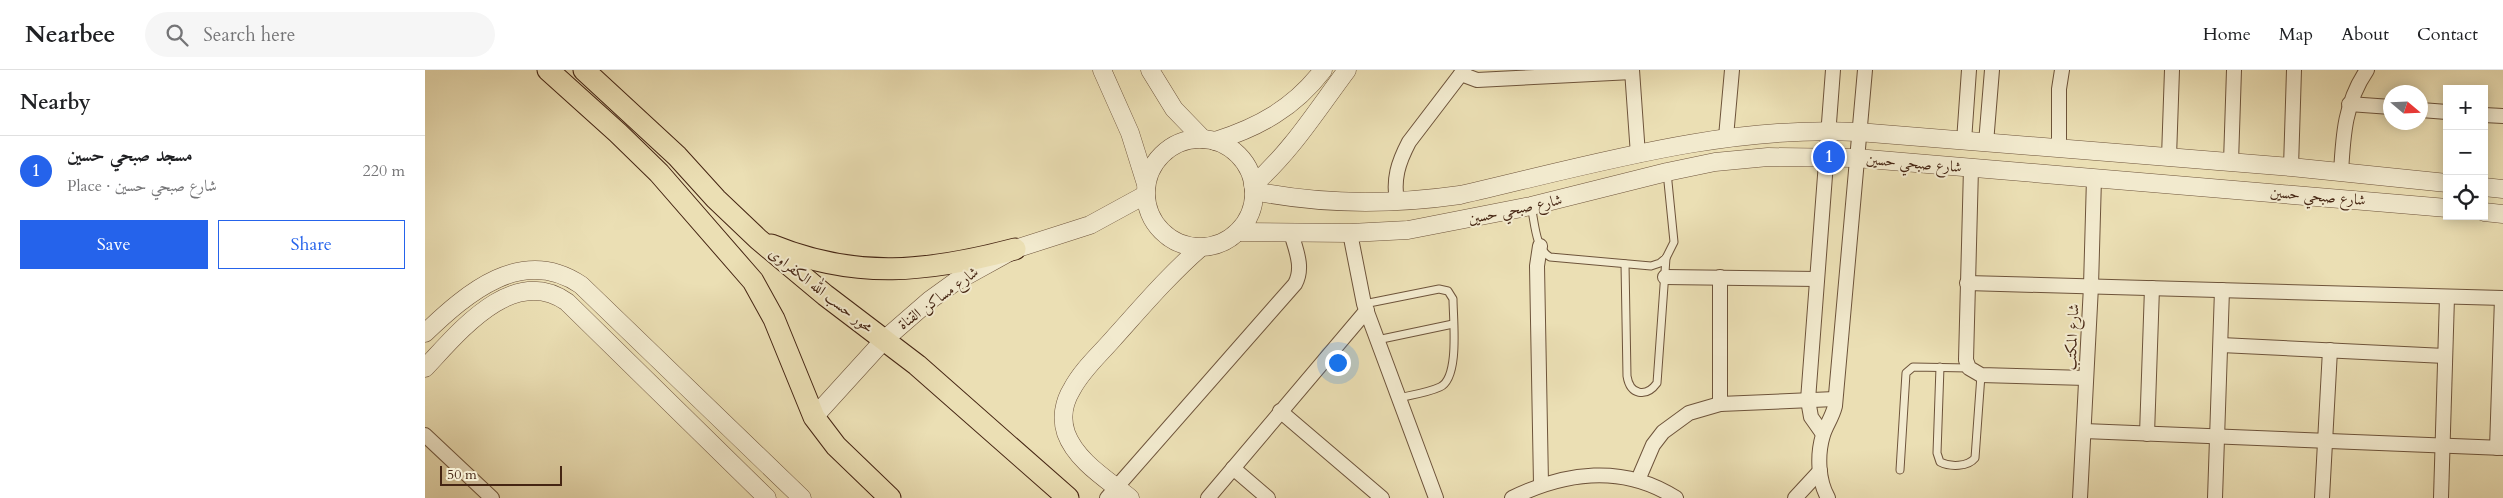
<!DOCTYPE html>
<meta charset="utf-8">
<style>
:root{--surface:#fff;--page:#f6f6f6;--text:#202124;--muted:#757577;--line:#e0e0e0;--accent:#2563eb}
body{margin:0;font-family:Cardo,Amiri,serif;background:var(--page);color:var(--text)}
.controls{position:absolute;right:15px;top:15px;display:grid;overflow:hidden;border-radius:0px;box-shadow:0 2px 12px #0003}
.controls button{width:45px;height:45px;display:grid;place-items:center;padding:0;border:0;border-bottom:1px solid var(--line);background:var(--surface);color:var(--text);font:25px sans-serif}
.compass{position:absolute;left:1958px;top:15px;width:45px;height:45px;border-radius:50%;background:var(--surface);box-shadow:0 2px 12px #0003;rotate:109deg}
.scale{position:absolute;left:15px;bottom:12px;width:122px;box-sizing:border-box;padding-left:5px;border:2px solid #452513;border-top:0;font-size:14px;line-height:18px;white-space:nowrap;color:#452513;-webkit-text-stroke:4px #f2eace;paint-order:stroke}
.you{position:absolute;left:912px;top:292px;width:18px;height:18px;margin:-12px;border:4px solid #fff;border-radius:50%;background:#1a73e8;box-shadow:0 0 0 8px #1a73e833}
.badge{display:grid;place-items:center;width:32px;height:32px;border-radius:50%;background:var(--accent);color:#fff;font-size:16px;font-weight:700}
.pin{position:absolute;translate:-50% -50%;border:2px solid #fff;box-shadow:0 1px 5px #0006}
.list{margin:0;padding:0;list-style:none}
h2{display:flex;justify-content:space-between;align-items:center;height:65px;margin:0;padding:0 20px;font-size:21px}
h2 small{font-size:16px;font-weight:400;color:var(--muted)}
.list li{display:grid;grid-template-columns:32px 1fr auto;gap:15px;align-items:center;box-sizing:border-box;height:70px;padding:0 20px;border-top:1px solid var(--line)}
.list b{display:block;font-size:19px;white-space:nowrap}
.list p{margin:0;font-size:16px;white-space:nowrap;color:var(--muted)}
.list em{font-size:16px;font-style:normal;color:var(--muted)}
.actions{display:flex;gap:10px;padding:15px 20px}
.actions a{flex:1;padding:11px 0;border:1px solid var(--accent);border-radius:0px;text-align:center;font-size:18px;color:var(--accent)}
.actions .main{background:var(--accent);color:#fff}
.icon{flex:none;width:28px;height:28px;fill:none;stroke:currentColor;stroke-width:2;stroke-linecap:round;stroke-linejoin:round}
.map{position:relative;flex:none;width:2078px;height:428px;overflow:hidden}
header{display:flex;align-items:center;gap:30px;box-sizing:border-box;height:70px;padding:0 25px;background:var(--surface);border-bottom:1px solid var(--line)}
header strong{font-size:24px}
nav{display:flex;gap:28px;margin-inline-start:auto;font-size:18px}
.search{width:350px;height:45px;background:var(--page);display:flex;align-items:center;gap:12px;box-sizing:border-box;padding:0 18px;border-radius:28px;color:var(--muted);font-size:19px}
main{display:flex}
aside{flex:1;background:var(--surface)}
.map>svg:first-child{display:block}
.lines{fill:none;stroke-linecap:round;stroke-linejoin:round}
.service-casing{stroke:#6e543b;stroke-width:9}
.minor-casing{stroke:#6e543b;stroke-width:16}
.tertiary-casing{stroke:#6e543b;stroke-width:19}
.primary-casing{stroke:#452513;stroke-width:23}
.service{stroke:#f2eace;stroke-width:7}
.minor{stroke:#f2eace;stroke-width:14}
.tertiary{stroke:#f2eace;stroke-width:18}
.primary{stroke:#ebdfb4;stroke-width:21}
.labels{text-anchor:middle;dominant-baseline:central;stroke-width:4;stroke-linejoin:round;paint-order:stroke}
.street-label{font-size:15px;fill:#452513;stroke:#f2eace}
</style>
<header>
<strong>Nearbee</strong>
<div class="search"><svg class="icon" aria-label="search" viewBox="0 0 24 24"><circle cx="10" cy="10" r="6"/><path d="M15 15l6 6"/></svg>Search here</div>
<nav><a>Home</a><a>Map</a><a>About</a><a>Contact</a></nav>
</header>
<main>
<aside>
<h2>Nearby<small></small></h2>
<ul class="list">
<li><span class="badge">1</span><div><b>مسجد صبحي حسين</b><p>Place · شارع صبحي حسين</p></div><em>220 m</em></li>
</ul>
<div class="actions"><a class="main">Save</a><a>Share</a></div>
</aside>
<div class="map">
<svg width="2078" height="428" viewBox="0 0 2078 428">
<rect width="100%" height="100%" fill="#ebdfb4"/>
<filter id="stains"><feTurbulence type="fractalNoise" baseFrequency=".004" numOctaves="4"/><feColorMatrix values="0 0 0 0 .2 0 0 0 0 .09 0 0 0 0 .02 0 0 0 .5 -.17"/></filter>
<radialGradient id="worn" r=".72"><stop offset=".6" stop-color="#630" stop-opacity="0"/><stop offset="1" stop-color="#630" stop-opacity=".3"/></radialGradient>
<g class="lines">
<g class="service-casing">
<g id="service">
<path d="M1106 136C1110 152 1110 179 1125 187L1226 196 1235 193 1241 188 1249 172 1242 102"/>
<path d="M1200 194 1202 306C1205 325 1221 328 1232 313L1241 188"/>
<path d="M939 234 1014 219 1023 221 1028 229C1028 249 1035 308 1015 317 1002 323 986 325 973 328"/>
<path d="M952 270 1028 254"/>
<path d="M1515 297 1512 383 1515 392C1525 397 1543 397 1550 388L1556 305"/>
<path d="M1475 400 1481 303 1488 297 1544 298"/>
</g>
</g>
<g class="minor-casing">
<g id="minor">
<path d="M1207 0 1213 85"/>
<path d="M1036 4 1052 10 1207 2"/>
<path d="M1924 34 1966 37"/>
<path d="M1996 40 2022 42"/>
<path d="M2059 45 2078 46"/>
<path d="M1301 67 1307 0"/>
<path d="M1539 71 1544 0"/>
<path d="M1561 73 1567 0"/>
<path d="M1634 79V19L1637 0"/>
<path d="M1744 87 1747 0"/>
<path d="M1806 92 1809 0"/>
<path d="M1866 97 1869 0"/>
<path d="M1546 98 1541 290 1544 298 1556 305 1661 308"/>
<path d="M1916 103C1918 65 1920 32 1942 0"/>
<path d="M972 132C968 109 973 93 984 72L1039 0"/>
<path d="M925 163 939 234 1011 428"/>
<path d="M1115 176 1112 196 1116 414"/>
<path d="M1240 207 1392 209"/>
<path d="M1295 207V334"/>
<path d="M1542 213 2078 228"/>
<path d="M1796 275 2020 286"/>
<path d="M855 341 957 428"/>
<path d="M1659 361 2078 378"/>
<path d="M1398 364 1386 347 1383 330 1408 0"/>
<path d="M1722 364 1727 218"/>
<path d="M0 365 67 428"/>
<path d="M2072 378 2077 228"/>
<path d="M808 398 843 428"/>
<path d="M1213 410 1228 375 1238 362 1264 343 1295 334 1410 329"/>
<path d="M682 428 870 214C879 198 871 180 866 163"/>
<path d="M783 428 942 240"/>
<path d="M1087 428C1140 402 1198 394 1251 428"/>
<path d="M1370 428 1395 401"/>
<path d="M1403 428C1393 410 1392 385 1398 365 1401 355 1407 348 1410 336L1440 0"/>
<path d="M1655 428 1666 216 1669 108"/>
<path d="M1790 428 1797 220"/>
<path d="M1897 428 1905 280"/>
<path d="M2016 428 2022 227"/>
</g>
</g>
<g class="tertiary-casing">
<g id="tertiary">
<path d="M677 0 705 63 721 114"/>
<path d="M725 0 749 39 778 69"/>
<circle cx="775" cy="123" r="54"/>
<path d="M790 71C834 57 869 38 898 0"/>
<path d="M828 115C866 82 892 40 922 0"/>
<path d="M2059 117 2078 119"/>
<path d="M829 121C898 135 965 135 1035 125 1166 95 1298 55 1433 62L1866 97 2022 113"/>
<path d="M2059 142 2078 144"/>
<path d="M813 162 925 163 983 160 1106 136 1242 102 1290 92 1343 87 1431 88 2022 138"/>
<path d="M0 263C42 223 97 175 156 215L377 428"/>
<path d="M0 298C34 262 88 194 142 232L342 428"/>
<path d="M389 347 459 270 505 230 530 212 590 179 665 155 720 125"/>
<path d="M705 428C683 410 651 391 641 363 636 348 639 332 647 319 657 300 674 285 688 269 716 238 743 206 775 178"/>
</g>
</g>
<g class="primary-casing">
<g id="primary">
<path d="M123 0 193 63 234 103 328 211 349 249 389 347 411 376 465 428"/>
<path d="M159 0 252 86 291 129 333 169 400 225 492 295 643 428"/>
<path d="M346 175C431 210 503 202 590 179"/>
</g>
</g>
<use href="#service" class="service"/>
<use href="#minor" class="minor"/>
<use href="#tertiary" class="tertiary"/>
<use href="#primary" class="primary"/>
</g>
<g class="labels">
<g class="street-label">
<text transform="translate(1489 93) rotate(5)">شارع صبحي حسين</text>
<text transform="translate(1893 126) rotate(5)">شارع صبحي حسين</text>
<text transform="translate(1090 139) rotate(-12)">شارع صبحي حسين</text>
<text transform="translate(396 220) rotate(38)">محور حسب الله الكفراوى</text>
<text transform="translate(513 228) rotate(-36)">شارع مساكن القناة</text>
<text transform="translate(1647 267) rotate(-87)">شارع المكتب</text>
</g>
</g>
<rect width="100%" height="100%" filter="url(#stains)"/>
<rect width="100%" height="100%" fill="url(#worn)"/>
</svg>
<div class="controls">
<button>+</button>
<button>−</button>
<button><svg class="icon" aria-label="locate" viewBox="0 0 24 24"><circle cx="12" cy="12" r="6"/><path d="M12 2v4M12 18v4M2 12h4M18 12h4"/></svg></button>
</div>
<svg class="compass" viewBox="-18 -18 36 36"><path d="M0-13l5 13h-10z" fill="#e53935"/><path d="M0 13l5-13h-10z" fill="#757577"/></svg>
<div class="scale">50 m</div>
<div class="you"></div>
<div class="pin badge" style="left:1404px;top:87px">1</div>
</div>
</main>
